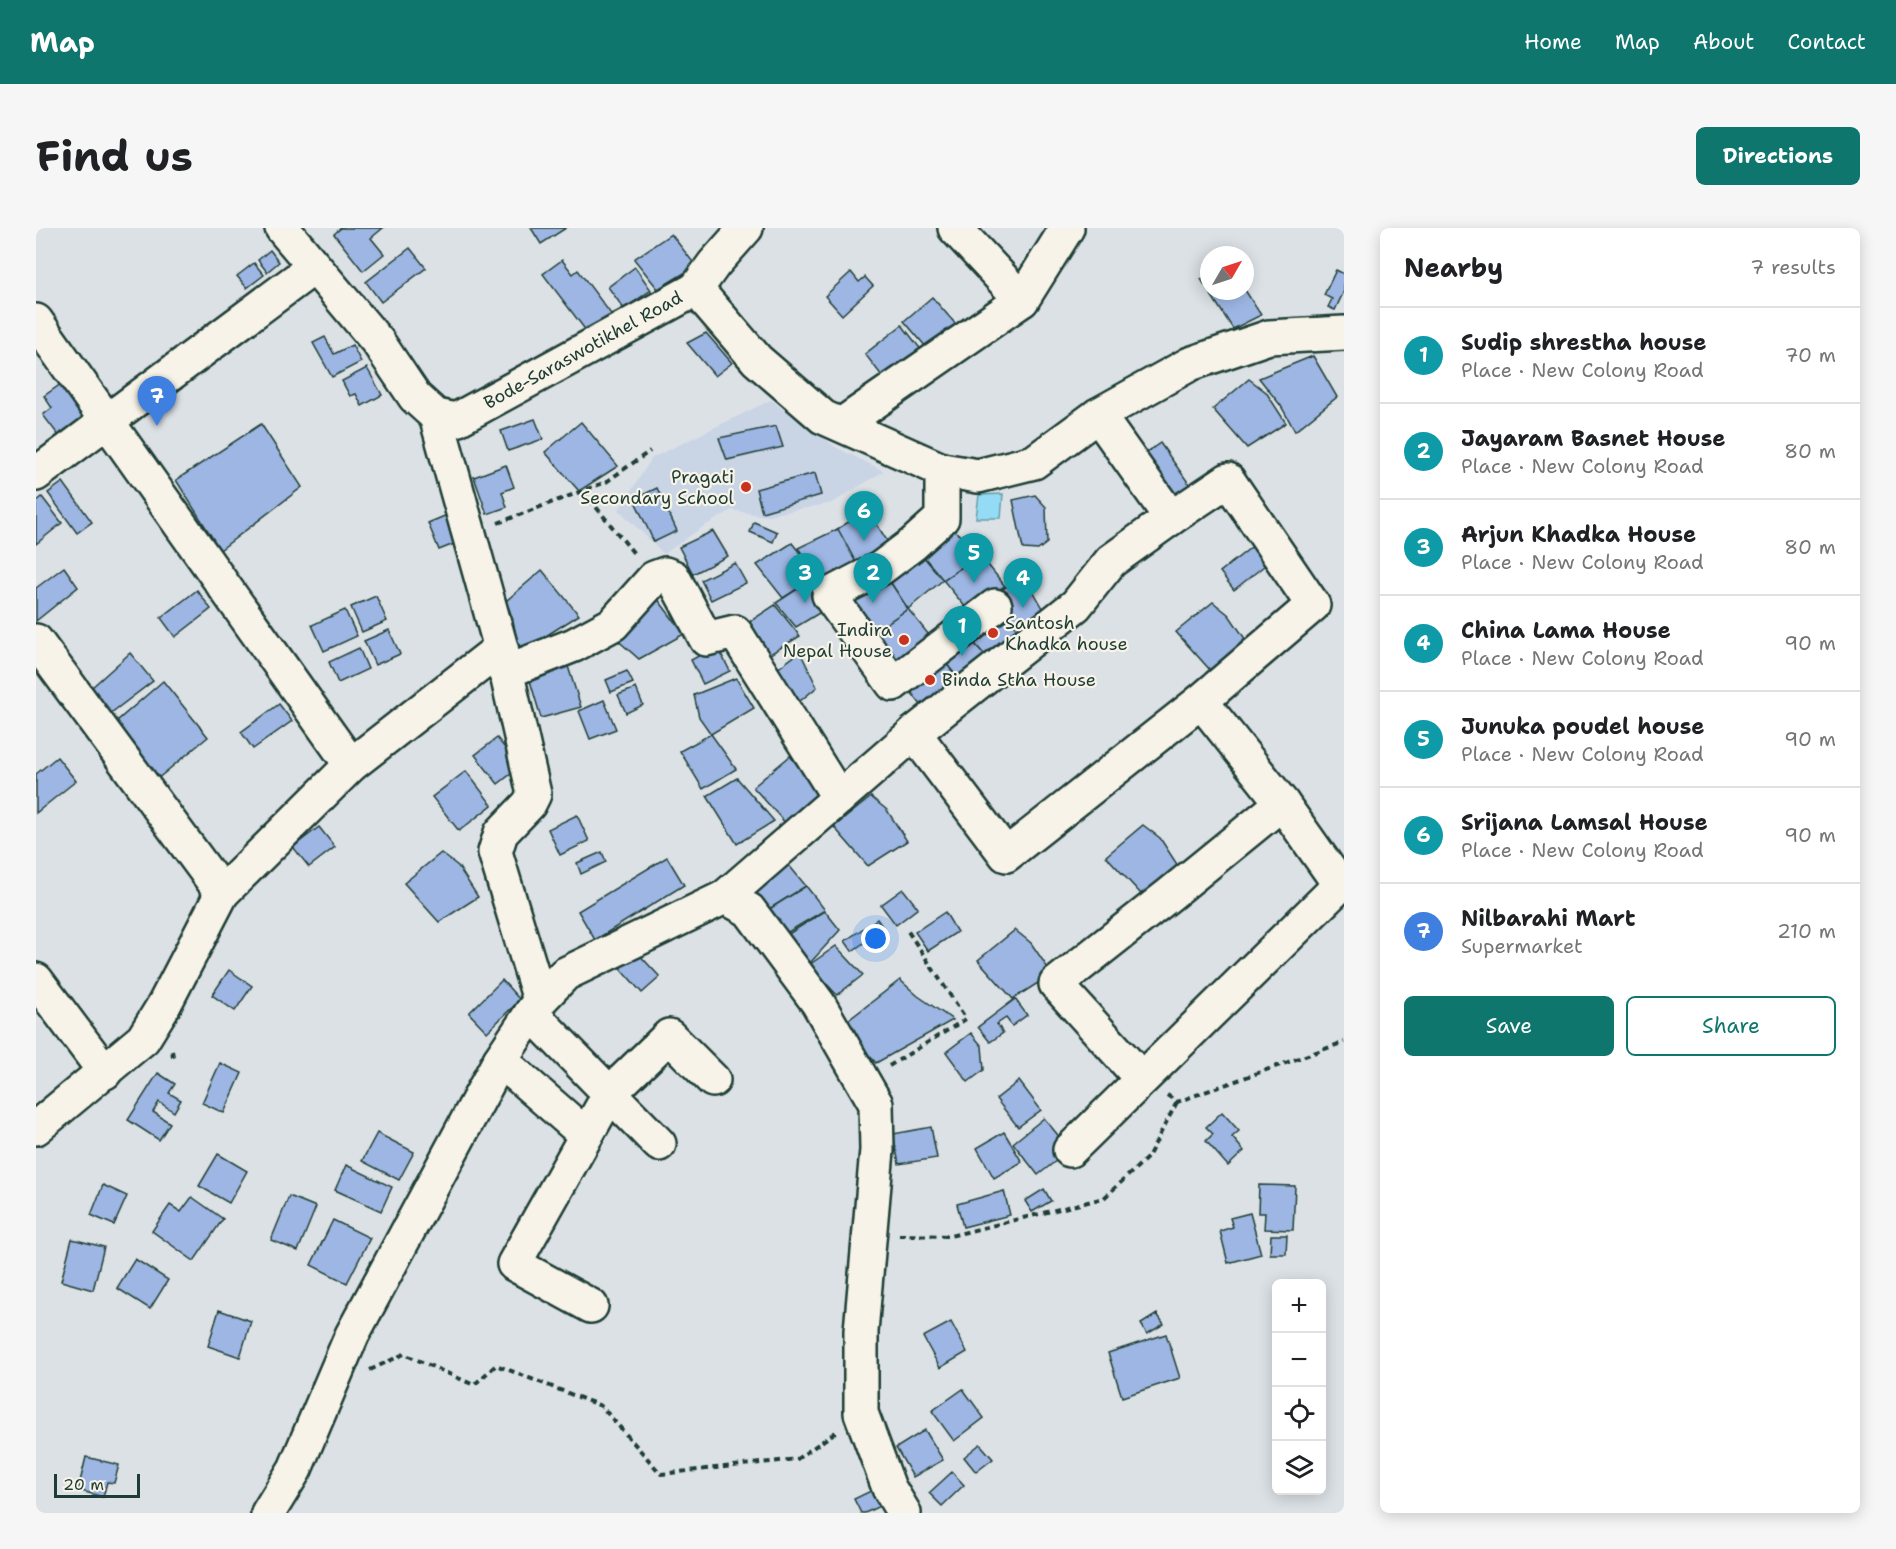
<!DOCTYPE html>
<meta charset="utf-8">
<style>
:root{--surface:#fff;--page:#f6f6f6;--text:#202124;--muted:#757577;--line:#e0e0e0;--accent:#0f766e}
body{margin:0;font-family:"Shantell Sans",sans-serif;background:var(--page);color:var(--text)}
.controls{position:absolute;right:18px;bottom:18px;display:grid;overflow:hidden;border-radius:9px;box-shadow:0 3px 15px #0003}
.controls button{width:54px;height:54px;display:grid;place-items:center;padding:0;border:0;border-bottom:2px solid var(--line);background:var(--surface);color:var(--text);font:30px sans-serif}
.compass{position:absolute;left:1164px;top:18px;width:54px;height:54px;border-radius:50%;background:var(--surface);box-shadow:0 3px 15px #0003;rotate:51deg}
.scale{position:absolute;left:18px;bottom:15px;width:86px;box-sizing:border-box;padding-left:6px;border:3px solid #1f3d34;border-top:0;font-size:16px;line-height:21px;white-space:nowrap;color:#1f3d34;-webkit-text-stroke:4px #f7f3e8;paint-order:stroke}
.you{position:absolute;left:840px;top:711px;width:21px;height:21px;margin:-15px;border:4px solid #fff;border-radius:50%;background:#1a73e8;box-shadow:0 0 0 9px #1a73e833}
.badge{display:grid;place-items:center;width:39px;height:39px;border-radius:50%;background:var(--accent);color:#fff;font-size:20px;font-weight:700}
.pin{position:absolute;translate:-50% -50px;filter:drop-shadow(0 2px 3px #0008)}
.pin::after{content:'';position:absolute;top:32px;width:21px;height:18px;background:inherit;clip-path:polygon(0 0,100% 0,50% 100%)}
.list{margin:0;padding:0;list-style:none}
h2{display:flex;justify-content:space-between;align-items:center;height:78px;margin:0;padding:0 24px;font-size:26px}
h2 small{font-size:20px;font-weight:400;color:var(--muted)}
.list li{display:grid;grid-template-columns:39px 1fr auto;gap:18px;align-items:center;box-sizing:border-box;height:96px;padding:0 24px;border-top:2px solid var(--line)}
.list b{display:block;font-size:22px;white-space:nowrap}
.list p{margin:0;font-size:20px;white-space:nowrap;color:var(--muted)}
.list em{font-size:20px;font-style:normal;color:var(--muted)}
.actions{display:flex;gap:12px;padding:18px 24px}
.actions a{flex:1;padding:14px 0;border:2px solid var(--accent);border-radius:9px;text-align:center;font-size:21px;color:var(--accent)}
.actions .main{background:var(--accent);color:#fff}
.icon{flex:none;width:33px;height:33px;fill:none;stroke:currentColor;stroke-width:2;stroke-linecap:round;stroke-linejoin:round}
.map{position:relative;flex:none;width:1308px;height:1285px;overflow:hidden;border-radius:9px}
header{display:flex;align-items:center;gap:36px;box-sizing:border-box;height:84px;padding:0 30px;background:var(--accent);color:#fff}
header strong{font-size:28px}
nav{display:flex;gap:33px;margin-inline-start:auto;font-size:21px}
.intro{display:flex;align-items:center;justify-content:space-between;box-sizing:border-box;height:144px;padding:0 36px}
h1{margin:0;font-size:42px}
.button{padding:15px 27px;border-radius:9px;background:var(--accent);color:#fff;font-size:21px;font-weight:700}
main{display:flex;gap:36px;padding:0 36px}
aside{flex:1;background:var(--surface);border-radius:9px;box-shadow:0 3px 15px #0003}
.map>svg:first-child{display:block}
.built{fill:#c9d4e5}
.water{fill:#94dcf6;stroke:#659ca8;stroke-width:1.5}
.building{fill:#9db6e3;stroke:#1f3d34;stroke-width:1.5}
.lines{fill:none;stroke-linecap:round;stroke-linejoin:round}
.minor-casing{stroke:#1f3d34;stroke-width:38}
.path{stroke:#1f3d34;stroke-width:4;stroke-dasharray:6 4.5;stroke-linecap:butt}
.minor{stroke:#f7f3e8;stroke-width:33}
.poi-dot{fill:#c8321e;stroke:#f7f3e8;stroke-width:2}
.labels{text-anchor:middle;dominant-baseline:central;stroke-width:4.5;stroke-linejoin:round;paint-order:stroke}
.street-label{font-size:18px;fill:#1f3d34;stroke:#f7f3e8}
.poi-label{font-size:18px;fill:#1f3d34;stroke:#f7f3e8;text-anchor:end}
</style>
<header>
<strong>Map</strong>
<nav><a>Home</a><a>Map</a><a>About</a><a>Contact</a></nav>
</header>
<div class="intro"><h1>Find us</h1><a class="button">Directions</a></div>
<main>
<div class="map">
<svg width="1308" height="1285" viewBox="0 0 1308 1285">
<rect width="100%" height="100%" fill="#dce1e6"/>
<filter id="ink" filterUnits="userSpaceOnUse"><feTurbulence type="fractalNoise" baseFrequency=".0167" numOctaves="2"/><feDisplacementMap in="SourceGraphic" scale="12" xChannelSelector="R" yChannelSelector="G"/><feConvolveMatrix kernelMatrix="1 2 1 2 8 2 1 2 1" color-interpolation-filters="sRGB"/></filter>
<g filter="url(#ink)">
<path class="built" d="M735 172 801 220 848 243 796 275 728 288 696 282 668 298 628 326 583 282 616 230Z"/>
<path class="water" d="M967 266 965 290H940L943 267Z"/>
<g class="building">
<path d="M305 0H347L335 10 348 26 327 43 298 6Z"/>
<path d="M495 0H530L505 16Z"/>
<path d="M635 6 660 38 622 61 598 31Z"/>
<path d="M374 20 390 40 345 74 330 54Z"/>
<path d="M234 22 243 34 231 44 222 32Z"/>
<path d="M526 32 537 46 542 42 581 94 557 112 507 46Z"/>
<path d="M218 35 228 47 211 60 201 48Z"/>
<path d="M599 39 615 62 588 81 572 59Z"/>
<path d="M1300 42 1308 46V63L1299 82 1292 79 1296 71 1288 67Z"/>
<path d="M815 44 823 54 829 49 837 58 806 87 789 68Z"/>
<path d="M1173 47V63L1209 62 1225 87 1197 101 1165 51Z"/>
<path d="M896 69 924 101 896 126 868 93Z"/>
<path d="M866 97 890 128 853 157 829 126Z"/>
<path d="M670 105 696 135 679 148 651 115Z"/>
<path d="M289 109 298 126 316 117 325 134 296 149 277 115Z"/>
<path d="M1277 128 1301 169 1259 203 1245 178 1223 150Z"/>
<path d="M331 140 346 167 326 178 320 166 314 168 306 153Z"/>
<path d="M1213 151 1230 164 1250 195 1211 220 1177 181Z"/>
<path d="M25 156 49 188 23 208 7 187 16 180 8 168Z"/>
<path d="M499 191 507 211 472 223 465 203Z"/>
<path d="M545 194 582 238 543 263 509 224Z"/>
<path d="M225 196 266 259 184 322 140 252Z"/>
<path d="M740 198 747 219 691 232 683 210Z"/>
<path d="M1124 215 1159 264 1139 278 1104 229Z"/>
<path d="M470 237 478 259 466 264 471 279 451 286 438 249Z"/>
<path d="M779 245 785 267 726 284 720 261Z"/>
<path d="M27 254 56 294 41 305 12 265Z"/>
<path d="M621 260 641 303 618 314 598 271Z"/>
<path d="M999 267 1010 279 1011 315 1002 322 987 321 977 272Z"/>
<path d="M6 269 26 295 0 316V274Z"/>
<path d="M832 282 858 324 826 346 798 303Z"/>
<path d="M411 287 423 314 403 322 392 295Z"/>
<path d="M906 290 944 327 907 352 877 316Z"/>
<path d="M718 294 741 304 737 314 714 304Z"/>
<path d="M802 301 826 346 796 362 782 348 762 320Z"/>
<path d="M677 303 692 328 657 346 643 319Z"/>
<path d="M756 315 782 348 747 370 721 337Z"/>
<path d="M877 316 907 352 872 381 845 340Z"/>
<path d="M1218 317 1233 334 1198 362 1184 344Z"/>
<path d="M944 327 969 358 931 381 907 352Z"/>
<path d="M699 335 710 355 675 372 665 352Z"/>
<path d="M28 339 42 359 0 393V360Z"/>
<path d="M845 340 872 381 835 406 801 369Z"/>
<path d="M506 342 543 387 483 425 477 392 470 373Z"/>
<path d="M988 347 1011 387 985 407 958 367Z"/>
<path d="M775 352 798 376 760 399 740 375Z"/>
<path d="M161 362 175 381 139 409 125 390Z"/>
<path d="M618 366 648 406 603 431 578 409Z"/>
<path d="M340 368 351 393 326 404 315 379Z"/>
<path d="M1177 374 1193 387 1214 418 1175 443 1140 404Z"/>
<path d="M739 377 764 408 726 431 701 402Z"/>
<path d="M966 378 985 407 953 432 928 404Z"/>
<path d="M872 381 901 417 864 442 835 406Z"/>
<path d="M309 382 321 408 288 423 276 397Z"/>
<path d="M353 402 364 426 339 437 328 413Z"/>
<path d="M928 404 953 432 925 454 900 423Z"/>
<path d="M681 418 694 443 667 456 655 432Z"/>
<path d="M323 420 332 441 302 455 293 434Z"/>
<path d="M900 423 925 454 889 482 864 450Z"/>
<path d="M764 424 781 459 758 478 729 450Z"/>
<path d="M94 425 117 453 75 485 55 460Z"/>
<path d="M530 432 545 479 505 490 492 446Z"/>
<path d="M591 443 597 455 575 464 570 452Z"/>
<path d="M700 450 718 480 675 506 663 489 658 467Z"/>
<path d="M127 453 172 509 120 552 81 493Z"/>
<path d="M600 460 607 477 590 485 582 467Z"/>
<path d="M568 472 580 501 554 511 543 483Z"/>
<path d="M243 476 256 493 217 521 205 504Z"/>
<path d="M675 506 700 541 667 561 644 523Z"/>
<path d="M461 510 484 539 462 556 439 527Z"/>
<path d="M754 528 791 573 752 598 717 559Z"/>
<path d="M21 529 40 553 0 585V546Z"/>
<path d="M430 543 456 577 423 603 396 569Z"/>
<path d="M701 550 738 593 701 616 671 568Z"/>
<path d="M835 569 851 582 871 613 832 638 798 599Z"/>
<path d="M541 587 553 613 524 627 512 601Z"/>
<path d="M1107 597 1124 610 1144 641 1105 666 1070 628Z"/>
<path d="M283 599 299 619 273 639 257 619Z"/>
<path d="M566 624 570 634 545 646 541 635Z"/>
<path d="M405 625 422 638 442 669 403 694 368 655Z"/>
<path d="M631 629 648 657 559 712 542 683Z"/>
<path d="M747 630 770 658 719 690 703 665Z"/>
<path d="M770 658 789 682 737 713 719 690Z"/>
<path d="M867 661 882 680 860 697 845 677Z"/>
<path d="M789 683 804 702 765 745 738 715Z"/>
<path d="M909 684 921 704 892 723 879 704Z"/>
<path d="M841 691 848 701 816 723 809 713Z"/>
<path d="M979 702 995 715 1016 746 977 771 942 732Z"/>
<path d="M800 718 827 747 801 767 773 737Z"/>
<path d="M597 720 624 749 606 765 580 735Z"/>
<path d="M193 742 216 758 199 783 176 767Z"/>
<path d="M466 752 484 772 451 804 433 785Z"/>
<path d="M864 752 882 768 917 792 840 835 806 797Z"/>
<path d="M979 771 991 787 976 798 970 790 961 796 967 805 954 814 942 799Z"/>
<path d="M935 805 946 818 948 842 932 854 910 824Z"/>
<path d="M184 835 206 845 188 885 166 875Z"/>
<path d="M122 845 139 856 133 865 145 872 138 884 123 874 117 884 134 895 123 912 92 892Z"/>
<path d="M983 853 1005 882 982 899 960 871Z"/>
<path d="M1186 884 1203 903 1196 909 1208 923 1192 938 1170 913 1177 906 1170 899Z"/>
<path d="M1008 890 1034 922 1002 947 977 915Z"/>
<path d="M895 899 901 930 863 936 857 906Z"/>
<path d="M968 904 986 934 958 950 941 920Z"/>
<path d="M341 905 378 924 363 952 326 933Z"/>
<path d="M182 926 211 943 193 975 163 958Z"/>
<path d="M310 937 356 959 345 983 299 962Z"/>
<path d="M67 957 91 968 78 997 55 987Z"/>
<path d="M1223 957 1259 958 1257 1002 1228 1001 1229 985H1222Z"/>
<path d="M1008 961 1015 973 996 984 989 973Z"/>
<path d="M968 963 974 987 927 999 921 976Z"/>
<path d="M253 968 280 979 262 1023 235 1012Z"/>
<path d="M156 969 187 991 158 1033 116 1003 134 977 145 984Z"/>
<path d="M1214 985 1225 1026 1192 1035 1184 1003 1197 999 1194 990Z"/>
<path d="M297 992 334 1010 311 1055 275 1037Z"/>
<path d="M1235 1007H1251L1250 1026H1234Z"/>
<path d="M36 1011 68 1019 57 1062 25 1053Z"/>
<path d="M99 1031 132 1052 114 1081 81 1060Z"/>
<path d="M183 1082 215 1093 204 1129 172 1118Z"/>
<path d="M1121 1086 1128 1096 1111 1106 1105 1096Z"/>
<path d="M915 1094 931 1124 904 1140 887 1109Z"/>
<path d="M1130 1106 1144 1150 1086 1169 1072 1125Z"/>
<path d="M927 1161 948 1190 918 1213 896 1183Z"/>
<path d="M889 1202 907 1232 877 1249 860 1220Z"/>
<path d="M944 1216 957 1231 940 1244 928 1229Z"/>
<path d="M50 1229 83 1237 78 1255 71 1254 67 1269 42 1262Z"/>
<path d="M916 1244 928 1257 906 1278 893 1265Z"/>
<path d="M843 1259 850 1275 829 1285H825L818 1271Z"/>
</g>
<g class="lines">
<g class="minor-casing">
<g id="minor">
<path d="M246 0 342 114 379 169 400 188 420 192 660 61 721 132 787 189 906 242 942 248 998 234 1062 187 1154 136 1233 109 1308 105"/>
<path d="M919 0 986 72"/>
<path d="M660 61 678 36 710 0"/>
<path d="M0 93 315 537"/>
<path d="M400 188 465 420 498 566 493 576 465 605 459 624 504 772"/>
<path d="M811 193 986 72 1031 0"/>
<path d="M906 242V290L877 316 845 340 793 367 857 456 959 378"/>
<path d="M0 246 278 39"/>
<path d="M0 413 186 665"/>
<path d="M469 444 538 417 577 396 618 350 629 346 637 349 670 411 699 404 803 570"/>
<path d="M878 505 970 627 1165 473 1277 377 1192 252 1135 290"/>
<path d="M689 669 878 505 1040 377 1075 333 1135 290 1062 187"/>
<path d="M0 752 69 844"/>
<path d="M495 785 623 916"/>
<path d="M464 832 550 907"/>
<path d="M1105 850 1020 756 1133 667 1246 575 1165 473"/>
<path d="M0 900 107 811 128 777 186 665 315 537 465 420"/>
<path d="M1034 922 1304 657 1246 575"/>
<path d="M555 1078 478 1036 574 865 633 808 677 852"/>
<path d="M232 1285 259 1241 316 1107 464 832 504 772 529 746 689 669 713 682 782 775 840 876 841 922 825 1103V1185L853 1260 868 1285"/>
</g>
</g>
<g class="path">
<path d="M547 263 600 328"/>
<path d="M462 295 570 254 614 223"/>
<path d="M136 823 138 833"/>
<path d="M853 838 930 791 871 702"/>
<path d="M1131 867 1141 874 1308 814"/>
<path d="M863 1007 914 1008 1068 970 1112 929 1141 874"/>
<path d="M334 1142 368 1126 438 1157 460 1137 565 1178 625 1246 761 1231 801 1203"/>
</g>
<use href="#minor" class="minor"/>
</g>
</g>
<g class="poi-dot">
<circle cx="710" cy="259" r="6"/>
<circle cx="957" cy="405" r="6"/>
<circle cx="868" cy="412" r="6"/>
<circle cx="894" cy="452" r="6"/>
</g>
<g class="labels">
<g class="street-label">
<text transform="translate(547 122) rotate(-29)">Bode-Saraswotikhel Road</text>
</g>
<g class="poi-label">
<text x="698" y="249">Pragati<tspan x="698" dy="21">Secondary School</tspan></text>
<text x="969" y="395" text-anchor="start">Santosh<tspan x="969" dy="21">Khadka house</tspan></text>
<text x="856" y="402">Indira<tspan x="856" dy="21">Nepal House</tspan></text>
<text x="906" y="452" text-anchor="start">Binda Stha House</text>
</g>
</g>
</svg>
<div class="controls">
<button>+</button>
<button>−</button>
<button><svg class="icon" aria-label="locate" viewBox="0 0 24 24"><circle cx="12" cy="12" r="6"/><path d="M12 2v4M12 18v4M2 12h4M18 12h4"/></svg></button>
<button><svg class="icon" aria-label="layers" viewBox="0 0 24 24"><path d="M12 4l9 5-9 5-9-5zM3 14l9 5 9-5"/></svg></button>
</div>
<svg class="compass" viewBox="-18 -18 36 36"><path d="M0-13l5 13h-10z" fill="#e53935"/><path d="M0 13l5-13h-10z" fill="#757577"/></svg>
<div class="scale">20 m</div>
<div class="you"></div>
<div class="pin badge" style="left:926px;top:428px;background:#0f9aa8">1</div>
<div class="pin badge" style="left:837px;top:375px;background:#0f9aa8">2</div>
<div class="pin badge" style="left:769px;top:375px;background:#0f9aa8">3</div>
<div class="pin badge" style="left:987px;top:380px;background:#0f9aa8">4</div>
<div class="pin badge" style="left:938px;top:355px;background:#0f9aa8">5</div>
<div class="pin badge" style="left:828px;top:313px;background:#0f9aa8">6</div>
<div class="pin badge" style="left:121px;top:198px;background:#3f7fe0">7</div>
</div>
<aside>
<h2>Nearby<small>7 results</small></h2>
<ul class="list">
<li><span class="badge" style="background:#0f9aa8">1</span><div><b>Sudip shrestha house</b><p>Place · New Colony Road</p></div><em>70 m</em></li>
<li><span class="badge" style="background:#0f9aa8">2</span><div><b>Jayaram Basnet House</b><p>Place · New Colony Road</p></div><em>80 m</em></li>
<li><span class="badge" style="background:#0f9aa8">3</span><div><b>Arjun Khadka House</b><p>Place · New Colony Road</p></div><em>80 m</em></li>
<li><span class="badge" style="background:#0f9aa8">4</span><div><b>China Lama House</b><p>Place · New Colony Road</p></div><em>90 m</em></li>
<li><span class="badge" style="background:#0f9aa8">5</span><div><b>Junuka poudel house</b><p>Place · New Colony Road</p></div><em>90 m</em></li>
<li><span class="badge" style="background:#0f9aa8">6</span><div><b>Srijana Lamsal House</b><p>Place · New Colony Road</p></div><em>90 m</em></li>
<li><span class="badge" style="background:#3f7fe0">7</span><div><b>Nilbarahi Mart</b><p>Supermarket</p></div><em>210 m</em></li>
</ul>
<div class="actions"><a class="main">Save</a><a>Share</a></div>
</aside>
</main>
